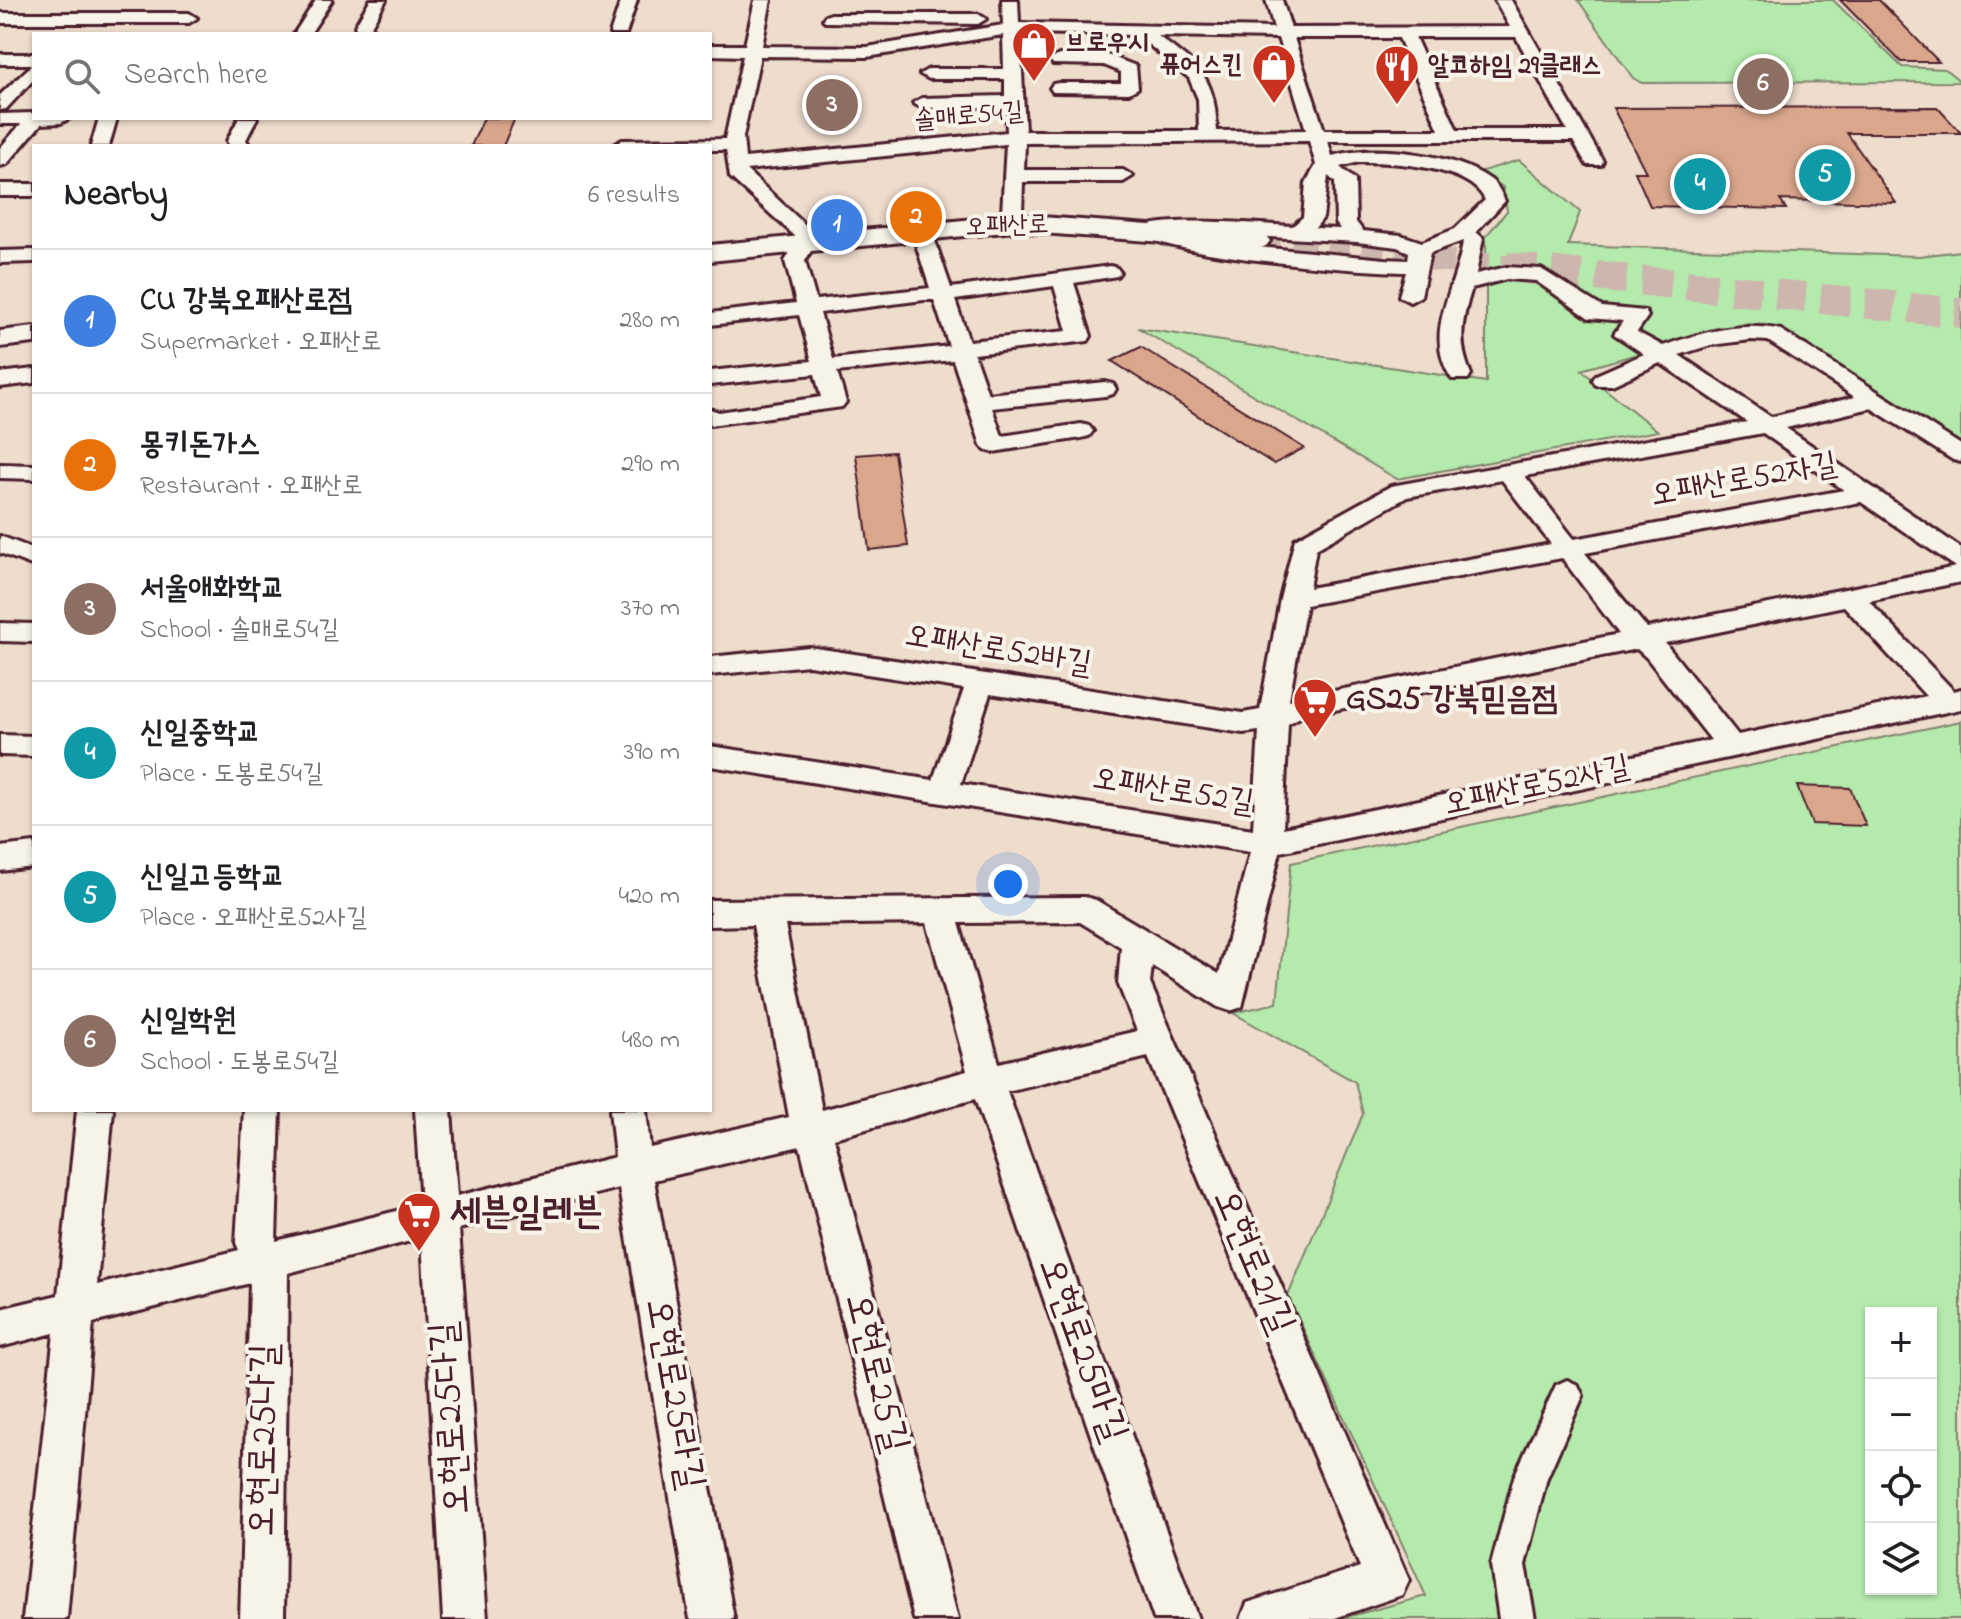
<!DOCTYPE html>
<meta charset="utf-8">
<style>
:root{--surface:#fff;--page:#f6f6f6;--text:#202124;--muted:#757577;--line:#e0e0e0;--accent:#0f766e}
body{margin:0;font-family:"Indie Flower","Poor Story",sans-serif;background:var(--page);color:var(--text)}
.controls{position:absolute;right:24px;bottom:24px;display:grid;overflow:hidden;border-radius:0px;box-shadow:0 2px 6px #0004}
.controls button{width:72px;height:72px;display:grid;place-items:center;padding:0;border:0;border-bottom:2px solid var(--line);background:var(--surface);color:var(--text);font:40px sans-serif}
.you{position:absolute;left:1008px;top:884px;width:28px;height:28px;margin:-20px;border:6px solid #fff;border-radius:50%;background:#1a73e8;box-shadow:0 0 0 12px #1a73e833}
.badge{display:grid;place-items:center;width:52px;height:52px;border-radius:50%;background:var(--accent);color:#fff;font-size:26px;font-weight:700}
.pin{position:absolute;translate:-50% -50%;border:4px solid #fff;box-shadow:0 2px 8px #0006}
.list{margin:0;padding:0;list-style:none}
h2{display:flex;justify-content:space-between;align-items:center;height:104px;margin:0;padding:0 32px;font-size:34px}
h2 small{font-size:26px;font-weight:400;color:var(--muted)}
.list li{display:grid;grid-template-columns:52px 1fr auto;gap:24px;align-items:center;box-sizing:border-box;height:144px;padding:0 32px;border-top:2px solid var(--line)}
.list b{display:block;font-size:30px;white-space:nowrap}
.list p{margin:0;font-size:26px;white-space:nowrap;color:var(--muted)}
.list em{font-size:26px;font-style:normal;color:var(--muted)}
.icon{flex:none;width:44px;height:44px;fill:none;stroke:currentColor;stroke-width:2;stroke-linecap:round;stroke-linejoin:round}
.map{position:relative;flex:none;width:1961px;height:1619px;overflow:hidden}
.search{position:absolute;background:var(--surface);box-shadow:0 2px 6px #0004;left:32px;top:32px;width:680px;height:88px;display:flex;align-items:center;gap:20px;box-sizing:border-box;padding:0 28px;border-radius:0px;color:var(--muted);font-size:30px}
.panel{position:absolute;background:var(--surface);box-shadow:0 2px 6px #0004;left:32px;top:144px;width:680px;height:968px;border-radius:0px}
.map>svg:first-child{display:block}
.green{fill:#b4eaac;stroke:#7f846c;stroke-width:2;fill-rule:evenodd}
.building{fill:#daa78d;stroke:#4a1f2b;stroke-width:2}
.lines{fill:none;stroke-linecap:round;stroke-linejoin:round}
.tertiary-tunnel-far1{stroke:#cdb6ad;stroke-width:23;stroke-dasharray:23 12;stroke-linecap:butt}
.tertiary-tunnel{stroke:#cdb6ad;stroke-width:30;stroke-dasharray:30 15;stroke-linecap:butt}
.pedestrian-casing{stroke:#4a1f2b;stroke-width:6}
.minor-casing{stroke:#4a1f2b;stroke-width:6}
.tertiary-casing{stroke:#4a1f2b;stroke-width:6}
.pedestrian{fill:#f7f3e8;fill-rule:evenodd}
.minor{fill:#f7f3e8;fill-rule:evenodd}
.tertiary{fill:#f7f3e8;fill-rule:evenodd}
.labels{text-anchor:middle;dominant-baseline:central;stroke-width:8;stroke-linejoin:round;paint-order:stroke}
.far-poi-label{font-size:26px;font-weight:bold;fill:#4a1f2b;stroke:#f7f3e8;text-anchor:start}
.far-street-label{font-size:26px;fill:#4a1f2b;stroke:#f7f3e8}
.street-label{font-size:32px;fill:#4a1f2b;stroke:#f7f3e8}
.poi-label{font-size:32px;font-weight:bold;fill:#4a1f2b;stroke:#f7f3e8;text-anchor:start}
.near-poi-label{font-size:38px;font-weight:bold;fill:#4a1f2b;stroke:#f7f3e8;text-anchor:start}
.near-street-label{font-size:38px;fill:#4a1f2b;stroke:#f7f3e8}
</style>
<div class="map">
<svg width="1961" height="1619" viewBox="0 0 1961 1619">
<rect width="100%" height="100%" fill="#eedccd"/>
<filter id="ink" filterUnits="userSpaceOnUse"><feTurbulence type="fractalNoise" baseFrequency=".0125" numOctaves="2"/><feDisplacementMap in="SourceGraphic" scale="16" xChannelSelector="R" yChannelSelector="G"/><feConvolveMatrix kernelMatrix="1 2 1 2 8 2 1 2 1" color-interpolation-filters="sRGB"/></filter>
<g filter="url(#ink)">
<g class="green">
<path d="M1578 0H1833L1902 67 1945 69 1961 82 1642 83 1633 78Z"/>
<path d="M1519 160 1580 212 1568 245 1919 256 1961 251V448L1767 325 1743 324 1581 370 1658 431 1397 479 1138 328 1486 382V236L1507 211 1503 187 1479 172Z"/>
<path d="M1961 721V1619H1339L1426 1596 1288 1296 1363 1114 1355 1082 1233 1013 1277 1003 1291 863ZM1871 1313H1931V1589H1871Z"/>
</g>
<g class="building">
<path d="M1840 0H1879L1939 62H1901Z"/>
<path d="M1937 107 1961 133H1847L1896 203 1780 200 1786 209 1650 206 1635 172H1646L1613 108Z"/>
<path d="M484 118H515L503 146H471Z"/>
<path d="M1141 347 1304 448 1274 464 1112 361Z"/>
<path d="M894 452 908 546 869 550 856 455Z"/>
<path d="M1797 786 1850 788 1866 826 1812 824Z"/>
</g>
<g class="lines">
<path class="tertiary-tunnel-far1" d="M1257 241 1527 269"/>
<path class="tertiary-tunnel" d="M1507 267 1961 313"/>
<g class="pedestrian-casing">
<path id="pedestrian" d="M1567 1380 1578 1385 1583 1396 1547 1478 1525 1565 1535 1619H1499L1491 1565 1514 1477 1556 1385Z"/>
</g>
<g class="minor-casing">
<g id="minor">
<path d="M316 0H332L310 34H294Z"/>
<path d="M370 0H386L369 30H357L355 26Z"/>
<path d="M621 0H637L626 34H610Z"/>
<path d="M755 0H771L762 46 867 47 1003 25 1002 0H1018L1019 23 1274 28 1266 0H1282L1291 28 1510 27 1495 0H1511L1603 161 1601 165H1587L1573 141H1328L1332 156C1375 144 1455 153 1491 180 1498 185 1501 193 1505 201L1476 232 1483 238 1476 274 1507 267 1541 269 1602 307 1645 311 1648 316 1637 332 1663 346C1700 333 1741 321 1781 330L1961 445V462L1953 460 1871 408 1786 428 1961 548V582L1869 601 1954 691 1961 689V709L1280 852 1242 1007 1230 1011 1218 1007 1152 966 1150 983 1409 1580 1402 1595 1332 1619H1241L1247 1603 1360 1567 1148 1057 1007 1091 1198 1619H1154L975 1099 834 1138 958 1619H914L800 1146 654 1180 734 1619H690L619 1188 459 1229 487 1619H443L422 1238 288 1273 284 1619H240L250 1283 93 1323 67 1619H23L54 1333 0 1347V1309L58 1295 77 1110H113L97 1285 239 1250 236 1243 244 1110H280L276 1241 421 1205 415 1110H451L457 1196 615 1157 610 1110H646L650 1148 789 1117 753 925 710 926V900L1085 897 1096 900 1219 974 1250 852 710 766V746L933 780 964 689 809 665 710 675V657L809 647 1243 713 1260 710 1280 599 1295 539 1391 486 1747 422 1660 363 1612 385H1596L1593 380 1596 375 1644 354 1614 334 1623 321 1589 318 1536 281 1507 279 1472 288C1462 319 1457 343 1471 374L1468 379H1452C1421 333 1457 288 1463 241L1430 253 1421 296 1410 302 1399 296 1406 272C1365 272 1158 256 1137 231 1152 214 1266 225 1293 226L1303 217 1306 183 1316 165 1309 141 1025 143 1024 170H1123L1133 176 1123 182H1023L1022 213 1025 223 1015 229 1008 227 1002 213 1006 144 746 170 815 234V244L805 261 816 300 930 288 912 232 922 226 932 232 951 288 1110 266 1117 268 1120 272 1117 276 1074 283 1091 336 1088 341 974 354 988 394 1105 382 1113 384 1116 389 1113 394 1105 396 992 408 1002 436 1081 424 1089 426 1093 431 1089 436 1081 438 993 452 985 450 981 445 953 360 837 372 846 402 842 407 710 425V409L719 412 821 397 815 374 710 385V371L812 361 799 315 710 325V313L796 303 785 261 795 244V236L730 177 726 150H710V146H613L622 140 725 139 743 56 710 55V45H745ZM1020 33 1137 35 1189 78 1198 99 1199 131H1025ZM1003 35 1004 69H929L920 74 929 79H1005V96L922 98 913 103 922 108 1006 107 1007 132 745 158 743 137 760 56 867 57ZM1158 36 1278 38 1306 130 1217 131C1215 74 1200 69 1158 36ZM1415 37H1516L1567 130H1457ZM1294 38H1399L1439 130H1324ZM1359 162C1392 162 1470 166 1485 200L1455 229 1422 242 1401 235 1363 231 1356 222 1355 180 1340 167ZM1328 176 1335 182 1336 223 1340 229 1315 228 1323 218ZM1200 233 1357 242 1397 247 1409 252 1408 260 1385 259 1216 243 1175 235ZM1054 286 1067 331 969 341 955 300ZM924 300H934L949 346 833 359 820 313ZM1751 340 1768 341 1855 397 1771 417 1679 355 1711 345ZM1763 433 1844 490 1574 539 1525 476ZM1502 480 1551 544 1309 588 1316 549 1407 497ZM1861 502 1956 567 1647 628 1585 553ZM1562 558 1619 634 1289 700 1306 605ZM1844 606 1926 696 1738 735 1665 643ZM1637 649 1647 658 1711 740 1283 828 1288 724 1300 717ZM990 694 1243 733 1259 731 1253 829 961 784ZM1080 922 1121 947 1118 983 1137 1031 999 1063 959 923ZM927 923 967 1071 822 1110 785 925Z"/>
<path d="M0 13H189L197 18 189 23H0Z"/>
<path d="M831 14H978L986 19 978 24 825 22 823 19 825 16Z"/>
<path d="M0 54H34V79L6 109 0 110V95L33 64H0Z"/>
<path d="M1059 55H1107L1136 66 1138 88 1129 93 1053 92 1050 88 1053 84 1059 83H1121V72L1104 65 1053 64 1050 60Z"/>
<path d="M34 113V118H70L61 123 41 124 7 164 0 166V148L21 124H0V114Z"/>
<path d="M99 118H117L109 146H91Z"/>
<path d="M239 118H257L246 140 250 146H230L227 141Z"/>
<rect x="0" y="184" width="34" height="12"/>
<path d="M34 250V262L0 263V251Z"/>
<path d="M34 369V383L0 387V373Z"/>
<path d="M0 464 34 465V479L0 478Z"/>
<path d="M0 536 34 549V566L0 553Z"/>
<path d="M0 623 34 624V642L0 641Z"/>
<path d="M0 735 34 736V756L0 755Z"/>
<path d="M34 843V867L0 871V847Z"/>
</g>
</g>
<g class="tertiary-casing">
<g id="tertiary">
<path d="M1015 215 1257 233 1266 236 1270 241 1266 246 1257 249 1015 231 710 261V245Z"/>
<path d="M34 327V343L0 347V331Z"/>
</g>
</g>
<use href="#pedestrian" class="pedestrian"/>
<use href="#minor" class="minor"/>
<use href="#tertiary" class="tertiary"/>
</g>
</g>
<defs>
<g id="shop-pin" transform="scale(2.3)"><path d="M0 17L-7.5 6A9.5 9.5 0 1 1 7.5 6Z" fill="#c8321e" stroke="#f7f3e8"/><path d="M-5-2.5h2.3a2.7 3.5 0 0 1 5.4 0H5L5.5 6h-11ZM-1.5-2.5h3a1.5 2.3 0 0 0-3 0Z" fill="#fff"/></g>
<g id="restaurant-pin" transform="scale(2.3)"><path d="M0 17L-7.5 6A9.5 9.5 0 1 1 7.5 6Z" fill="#c8321e" stroke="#f7f3e8"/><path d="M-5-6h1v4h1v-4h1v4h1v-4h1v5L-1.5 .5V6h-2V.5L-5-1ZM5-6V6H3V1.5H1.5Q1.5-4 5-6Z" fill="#fff"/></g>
<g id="supermarket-pin" transform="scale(2.3)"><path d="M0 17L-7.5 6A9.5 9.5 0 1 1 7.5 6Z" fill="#c8321e" stroke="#f7f3e8"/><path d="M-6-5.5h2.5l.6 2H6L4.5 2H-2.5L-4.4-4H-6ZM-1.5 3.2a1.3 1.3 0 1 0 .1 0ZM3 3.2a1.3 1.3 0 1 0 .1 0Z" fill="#fff"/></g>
</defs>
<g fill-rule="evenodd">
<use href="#shop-pin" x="1034" y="44"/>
<use href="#shop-pin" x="1274" y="66"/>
<use href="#restaurant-pin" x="1397" y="67"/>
<use href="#supermarket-pin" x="1315" y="700"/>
<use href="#supermarket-pin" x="419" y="1214"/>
</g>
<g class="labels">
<g class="far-poi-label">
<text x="1065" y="44">브로우시</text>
<text x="1243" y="66" text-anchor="end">퓨어스킨</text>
<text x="1428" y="67">알코하임 29클래스</text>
</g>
<g class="far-street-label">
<text transform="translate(969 117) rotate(-5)">솔매로54길</text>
<text transform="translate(1007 227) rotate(-2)">오패산로</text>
</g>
<g class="street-label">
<text transform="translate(1744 481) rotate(-10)">오패산로52자길</text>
<text transform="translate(998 651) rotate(9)">오패산로52바길</text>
<text transform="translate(1537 787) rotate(-12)">오패산로52사길</text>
<text transform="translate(1173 792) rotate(9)">오패산로52길</text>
</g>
<g class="poi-label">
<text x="1346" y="700">GS25 강북믿음점</text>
</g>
<g class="near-poi-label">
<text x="450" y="1214">세븐일레븐</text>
</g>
<g class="near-street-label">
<text transform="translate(1252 1262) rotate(67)">오현로21길</text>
<text transform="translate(1081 1350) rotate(70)">오현로25마길</text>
<text transform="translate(875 1373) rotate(76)">오현로25길</text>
<text transform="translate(673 1394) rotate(80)">오현로25라길</text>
<text transform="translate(452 1418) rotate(-94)">오현로25다길</text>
<text transform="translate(265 1440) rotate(-89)">오현로25나길</text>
</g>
</g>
</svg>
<div class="controls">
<button>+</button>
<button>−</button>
<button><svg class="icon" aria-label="locate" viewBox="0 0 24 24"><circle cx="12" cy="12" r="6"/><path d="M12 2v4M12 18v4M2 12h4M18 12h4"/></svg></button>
<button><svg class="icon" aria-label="layers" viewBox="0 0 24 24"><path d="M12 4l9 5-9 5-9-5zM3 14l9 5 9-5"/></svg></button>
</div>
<div class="you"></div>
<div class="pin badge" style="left:837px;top:225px;background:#3f7fe0">1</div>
<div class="pin badge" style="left:916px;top:217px;background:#e8710a">2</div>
<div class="pin badge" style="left:832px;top:105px;background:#8d6e63">3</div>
<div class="pin badge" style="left:1700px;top:184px;background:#0f9aa8">4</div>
<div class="pin badge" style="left:1825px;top:175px;background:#0f9aa8">5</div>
<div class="pin badge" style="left:1763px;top:84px;background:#8d6e63">6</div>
<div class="search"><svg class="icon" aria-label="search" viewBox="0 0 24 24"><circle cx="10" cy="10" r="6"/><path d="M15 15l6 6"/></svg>Search here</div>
<section class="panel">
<h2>Nearby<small>6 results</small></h2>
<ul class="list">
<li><span class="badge" style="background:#3f7fe0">1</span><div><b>CU 강북오패산로점</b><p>Supermarket · 오패산로</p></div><em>280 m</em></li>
<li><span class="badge" style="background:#e8710a">2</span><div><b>몽키돈가스</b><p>Restaurant · 오패산로</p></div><em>290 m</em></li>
<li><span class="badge" style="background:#8d6e63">3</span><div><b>서울애화학교</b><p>School · 솔매로54길</p></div><em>370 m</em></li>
<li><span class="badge" style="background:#0f9aa8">4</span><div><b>신일중학교</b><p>Place · 도봉로54길</p></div><em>390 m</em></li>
<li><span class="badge" style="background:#0f9aa8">5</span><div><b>신일고등학교</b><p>Place · 오패산로52사길</p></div><em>420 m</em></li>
<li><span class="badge" style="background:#8d6e63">6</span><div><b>신일학원</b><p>School · 도봉로54길</p></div><em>480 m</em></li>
</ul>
</section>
</div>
